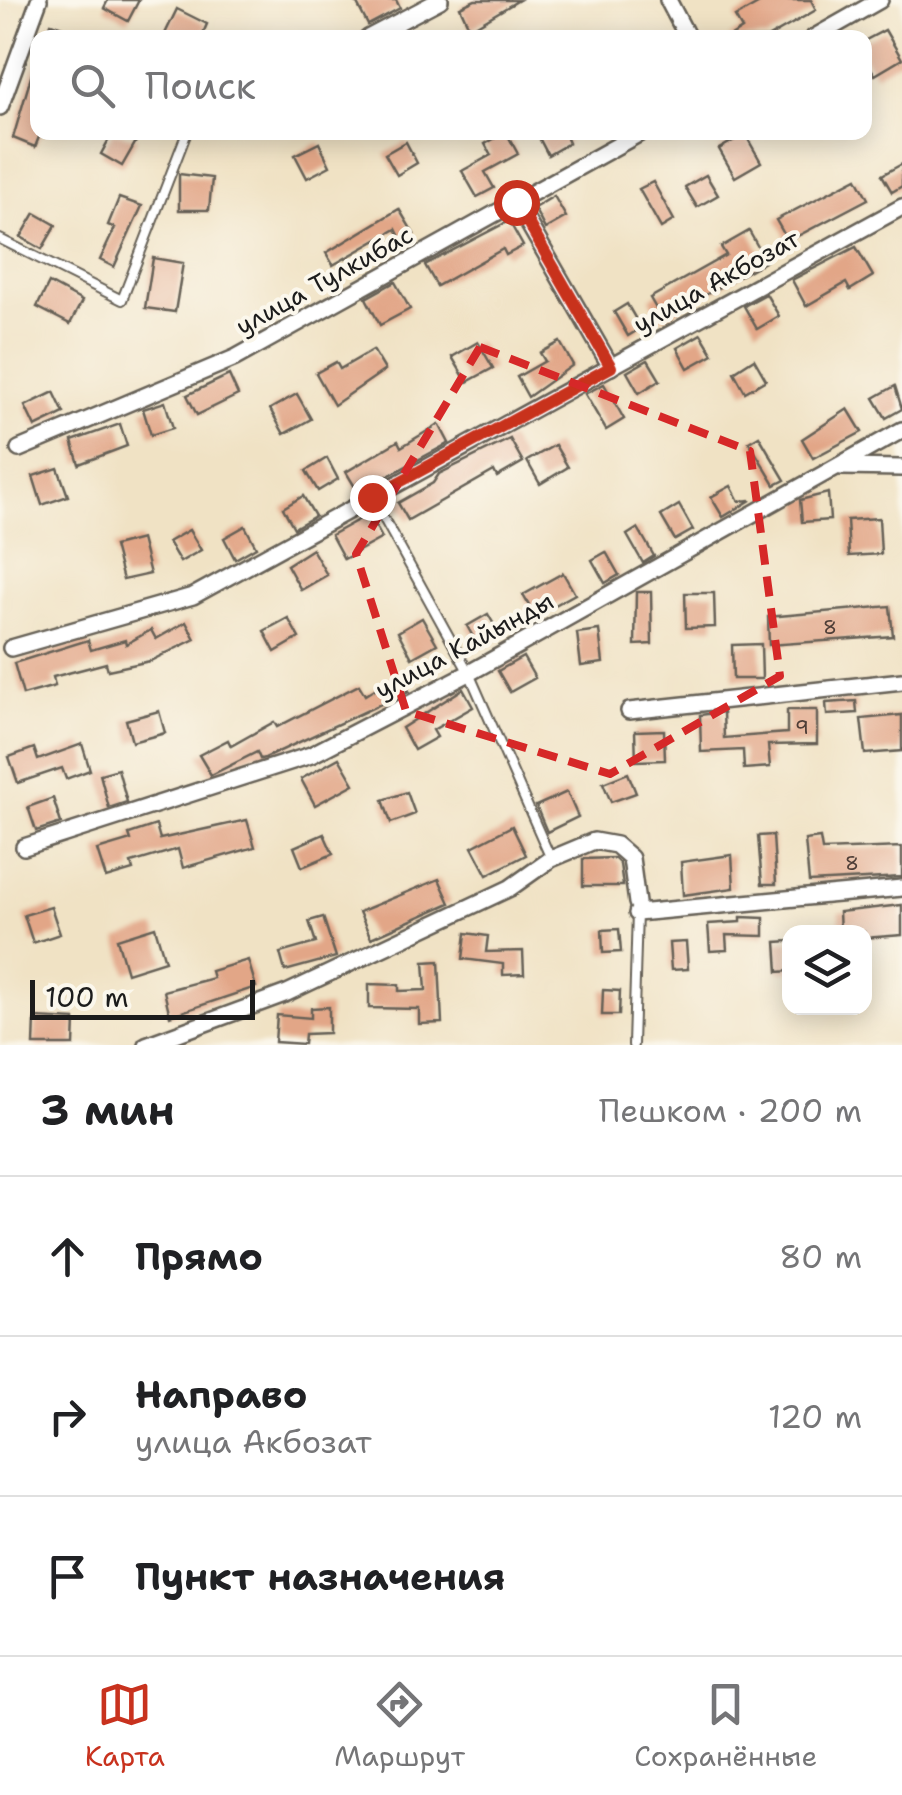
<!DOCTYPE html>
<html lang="ru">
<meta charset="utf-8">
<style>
:root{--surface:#fff;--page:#f2f2f2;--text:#202124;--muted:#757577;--line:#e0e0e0;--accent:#c8321e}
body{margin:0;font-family:"Shantell Sans",sans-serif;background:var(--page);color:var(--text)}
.controls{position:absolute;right:30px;bottom:30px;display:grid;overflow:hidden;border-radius:20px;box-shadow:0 5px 25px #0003}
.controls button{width:90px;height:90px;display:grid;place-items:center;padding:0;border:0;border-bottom:2px solid var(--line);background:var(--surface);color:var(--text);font:50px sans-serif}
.scale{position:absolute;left:30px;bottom:25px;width:225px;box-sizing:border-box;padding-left:10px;border:5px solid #1c1c1c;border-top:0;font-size:28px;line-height:35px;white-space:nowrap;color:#1c1c1c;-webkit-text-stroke:8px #fbf7ec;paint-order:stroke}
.stop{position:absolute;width:30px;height:30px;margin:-22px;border:8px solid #c8321e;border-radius:50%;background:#fff}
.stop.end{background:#c8321e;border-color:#fff;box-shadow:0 2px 10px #0008}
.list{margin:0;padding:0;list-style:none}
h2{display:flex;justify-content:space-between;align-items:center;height:130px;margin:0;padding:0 40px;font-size:42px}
h2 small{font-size:32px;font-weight:400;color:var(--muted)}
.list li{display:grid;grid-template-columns:65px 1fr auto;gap:30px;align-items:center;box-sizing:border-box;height:160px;padding:0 40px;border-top:2px solid var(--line)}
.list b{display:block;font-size:38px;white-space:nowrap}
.list p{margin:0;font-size:32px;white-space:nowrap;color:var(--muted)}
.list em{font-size:32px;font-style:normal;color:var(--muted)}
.icon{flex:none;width:55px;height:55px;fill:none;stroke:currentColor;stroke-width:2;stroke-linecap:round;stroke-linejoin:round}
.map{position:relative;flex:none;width:902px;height:1045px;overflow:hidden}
.search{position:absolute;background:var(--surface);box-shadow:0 5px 25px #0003;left:30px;right:30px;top:30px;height:110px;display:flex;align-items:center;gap:25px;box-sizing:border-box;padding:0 35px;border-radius:20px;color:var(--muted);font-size:38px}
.sheet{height:610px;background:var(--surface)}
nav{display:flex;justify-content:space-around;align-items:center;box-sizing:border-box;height:140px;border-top:2px solid var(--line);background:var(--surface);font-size:28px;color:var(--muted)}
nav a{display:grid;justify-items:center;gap:5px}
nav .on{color:var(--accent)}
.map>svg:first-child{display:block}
.building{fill:#e2a687}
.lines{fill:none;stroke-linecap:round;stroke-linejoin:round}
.lane-casing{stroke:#666157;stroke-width:12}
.street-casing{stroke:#666157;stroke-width:20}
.lane{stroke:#fff;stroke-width:8}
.street{stroke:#fff;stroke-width:15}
.route{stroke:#c8321e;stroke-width:12}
.marked{fill:none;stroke:#d62828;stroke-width:8;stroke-dasharray:20 12;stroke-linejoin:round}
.labels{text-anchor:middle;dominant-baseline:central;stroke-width:8;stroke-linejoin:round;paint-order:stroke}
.number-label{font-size:20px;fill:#4e3e37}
.street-label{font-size:25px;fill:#1c1c1c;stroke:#fbf7ec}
</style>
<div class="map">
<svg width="902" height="1045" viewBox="0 0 902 1045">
<rect width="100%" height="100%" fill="#fbf7ec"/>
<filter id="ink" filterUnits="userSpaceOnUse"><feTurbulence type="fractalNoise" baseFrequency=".01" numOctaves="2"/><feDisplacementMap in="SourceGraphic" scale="20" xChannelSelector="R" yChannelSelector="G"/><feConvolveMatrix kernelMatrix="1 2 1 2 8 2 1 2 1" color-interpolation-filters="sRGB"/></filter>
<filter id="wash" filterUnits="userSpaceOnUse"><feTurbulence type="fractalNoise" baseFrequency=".0048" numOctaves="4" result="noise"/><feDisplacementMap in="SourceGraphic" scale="40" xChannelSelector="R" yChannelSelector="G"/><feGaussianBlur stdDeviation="2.25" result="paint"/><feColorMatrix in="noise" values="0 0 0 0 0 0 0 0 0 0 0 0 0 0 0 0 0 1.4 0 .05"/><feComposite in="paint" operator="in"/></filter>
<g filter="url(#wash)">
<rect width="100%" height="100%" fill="#f0e2c4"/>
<g id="blocks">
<g class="building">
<path d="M108 0H139L128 21 104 8Z"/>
<path d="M355 0H396L400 8 368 25Z"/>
<path d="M475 0H519L470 29 460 7Z"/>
<path d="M765 0H811L816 10 767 38H728L742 29 735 17Z"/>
<path d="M177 9 207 24 201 38H163Z"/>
<path d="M51 23 87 36V38H45Z"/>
<path d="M885 30 902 59 875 75 864 57V41Z"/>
<path d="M35 63 41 132 35 147 13 138Z"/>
<path d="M113 132 138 138 122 166 101 154Z"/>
<path d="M506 132 518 154 485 172 494 188 477 197 462 171 491 155 485 144Z"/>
<path d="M536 132H564L569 143 548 155Z"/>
<path d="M745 134 761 162 735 177 719 149Z"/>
<path d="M406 142 417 163 397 175 385 154Z"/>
<path d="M319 143 330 166 307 178 295 155Z"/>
<path d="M902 164V186L892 192 882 175Z"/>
<path d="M179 174 212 178 209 210H179Z"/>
<path d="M706 175 718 195 697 207 685 187Z"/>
<path d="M857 178 868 199 788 241 776 220Z"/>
<path d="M653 182 674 220 661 228 639 189Z"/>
<path d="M554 196 566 217 545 229 534 208Z"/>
<path d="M119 198 142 206 114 267 100 260 115 228 108 225Z"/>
<path d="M399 209 414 234 402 241 396 229 333 265 326 253Z"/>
<path d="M35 213 56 225 42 249 21 237Z"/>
<path d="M509 221 523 246 506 255 503 249 437 286 425 265Z"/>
<path d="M749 231 766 261 662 319 650 298 726 255 721 247Z"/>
<path d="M856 247 873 276 850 290 846 283 806 306 792 280Z"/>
<path d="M153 258 183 263 175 312 145 308Z"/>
<path d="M395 282 410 309 380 325 366 298Z"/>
<path d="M49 283 82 301 70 324 37 307Z"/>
<path d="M766 294 779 316 757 329 744 306Z"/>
<path d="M627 304 641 328 628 336 614 312Z"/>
<path d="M701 334 713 354 688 368 677 348Z"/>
<path d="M478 342 493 368 467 382 452 357Z"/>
<path d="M560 342 573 365 528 397 517 377 545 361 540 353Z"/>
<path d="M373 350 385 370 334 405 316 373 336 362 340 369Z"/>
<path d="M754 359 766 380 745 392 734 372Z"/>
<path d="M648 360 660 380 639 393 627 372Z"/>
<path d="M229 375 238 395 197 415 187 395Z"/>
<path d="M604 384 624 419 606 430 585 394Z"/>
<path d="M895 386 902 409 886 418 874 398Z"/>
<path d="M54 392 64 413 35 427 25 406Z"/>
<path d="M297 394 311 419 284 434 270 409Z"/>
<path d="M165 402 173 428 151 435 143 409Z"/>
<path d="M848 409 862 432 813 458 802 439Z"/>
<path d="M120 424 127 446 79 464 72 441Z"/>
<path d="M439 424 449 443 358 492 346 472 398 441 401 447Z"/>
<path d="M759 436 785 480 775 485 749 442Z"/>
<path d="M510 439 523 462 497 477 494 471 408 520 398 503 433 483 439 474Z"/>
<path d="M555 445 568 467 540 484 527 461Z"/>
<path d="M327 458 338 479 318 491 306 471Z"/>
<path d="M58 468 68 496 42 505 33 476Z"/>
<path d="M731 486 739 501 751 500 723 517 711 497Z"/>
<path d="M828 493 830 520 802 522 800 500Z"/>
<path d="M303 496 315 516 294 528 283 508Z"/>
<path d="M679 505 693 530 675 540 661 516Z"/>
<path d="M369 514 382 538 344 559 331 535Z"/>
<path d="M879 518 881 554 849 556 847 520Z"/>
<path d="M245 526 256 547 235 559 224 538Z"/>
<path d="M638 528 654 556 643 563 627 535Z"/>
<path d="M189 530 201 550 180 562 168 542Z"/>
<path d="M141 539 150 574 123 580 114 546Z"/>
<path d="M312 549 327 575 301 590 287 565Z"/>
<path d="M606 552 619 575 605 583 592 560Z"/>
<path d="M563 573 575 594 535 616 523 595Z"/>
<path d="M636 592H651L652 644 635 645Z"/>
<path d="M685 593H714L715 627 686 628Z"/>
<path d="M890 606 893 636 769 645 768 617Z"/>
<path d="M488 614 500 635 479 647 467 626Z"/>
<path d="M288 618 299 638 275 652 264 631Z"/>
<path d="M422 618 437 644 412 658 398 632Z"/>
<path d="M186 622 195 639 150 661 108 670 106 663 53 677 55 686 23 695 14 663 88 640 91 650 125 640 126 644 151 630 156 639Z"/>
<path d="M599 630 603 663 581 666 577 633Z"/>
<path d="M761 644 762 679H733L732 645Z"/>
<path d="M523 657 535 678 510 692 498 671Z"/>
<path d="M399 674 409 691 265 758 260 759 257 752 211 775 199 755 228 740 231 746 274 722 277 727 359 685 365 695Z"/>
<path d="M463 689 473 707 433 730 437 737 414 750 402 728Z"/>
<path d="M856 701 857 713 827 715 826 703Z"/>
<path d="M787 710H817V744L768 745 770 767 744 769 743 750 701 752 700 715 723 712 724 738 787 733Z"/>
<path d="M159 711 165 733 132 742 126 720Z"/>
<path d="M902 715V751L865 754 861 719Z"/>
<path d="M664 730 665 760 636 761 635 731Z"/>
<path d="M82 744 90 770 66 779 62 768 18 783 9 757 34 748 38 760Z"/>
<path d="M339 758 354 784 315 805 301 779Z"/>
<path d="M118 769 127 802 109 808 100 774Z"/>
<path d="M628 773 636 793 611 802 603 783Z"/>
<path d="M407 792 415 814 391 823 383 800Z"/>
<path d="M567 792 578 817 547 832 536 806Z"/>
<path d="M53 798 61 823 36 831 28 807Z"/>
<path d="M247 820 255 847 183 868 178 849 131 863 133 870 106 878 97 850 131 840 129 834 156 825 160 839Z"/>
<path d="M512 826 526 855 487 875 472 847Z"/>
<path d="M324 834 333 854 302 867 294 847Z"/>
<path d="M773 835 776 884H762L758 836Z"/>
<path d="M820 838 822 850 902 847V877L809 882 805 840Z"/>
<path d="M732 855 734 888 683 895 681 862Z"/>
<path d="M614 858 620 864 623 886H583V859Z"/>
<path d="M439 879 450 903 371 938 359 912Z"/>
<path d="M902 905V935L864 938V932H840L839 912Z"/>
<path d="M51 907 60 934 33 943 24 915Z"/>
<path d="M323 917 336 957 285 971 280 953 316 943 309 921Z"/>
<path d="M741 917 764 918V936L726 935 727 950 710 951 708 924 741 922Z"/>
<path d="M155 927 165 961 127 973 117 939Z"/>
<path d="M619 929 621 952 603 953 602 930Z"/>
<path d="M466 933 488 936 486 952 523 951 524 974 503 975V964L463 959Z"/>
<path d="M790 941V971L778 972 776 942Z"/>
<path d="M686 942 688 969 671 970 669 943Z"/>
<path d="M248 960 256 987 170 1016 164 991 213 978 211 971Z"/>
<path d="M439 961 442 1023 419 1024V1009L369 1008V984L399 985V991L426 990 424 962Z"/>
<path d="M603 990 620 991 619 1015H602Z"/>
<path d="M329 1007V1033L305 1034 304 1044 275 1042 277 1015 311 1018V1008Z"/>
<path d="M35 1018 75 1020 74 1045H34Z"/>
</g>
</g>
</g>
<g filter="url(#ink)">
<use href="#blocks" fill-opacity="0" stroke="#666157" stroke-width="2.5"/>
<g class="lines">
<g class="lane-casing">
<g id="lane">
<path d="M0 239 122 300 187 132"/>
<path d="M372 497 469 673 551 859"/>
<path d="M633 1045 637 912"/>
</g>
</g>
<g class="street-casing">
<g id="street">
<path d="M668 0 688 38"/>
<path d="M368 38 440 0"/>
<path d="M813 38 880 0"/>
<path d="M0 107 39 0"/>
<path d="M516 202 611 367"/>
<path d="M19 449 235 358 642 132"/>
<path d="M841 467 902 468"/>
<path d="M11 648 193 596 902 207"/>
<path d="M629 711 902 681"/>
<path d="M24 847 311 755 469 673 902 430"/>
<path d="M637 913 902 888"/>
<path d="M146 1045 287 993 510 888 551 859 594 841 616 845 631 858 637 903"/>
</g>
</g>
<use href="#lane" class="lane"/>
<use href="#street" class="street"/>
</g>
</g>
<g class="lines" filter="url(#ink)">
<path class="route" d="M372 497 611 367 516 202"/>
</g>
<path class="marked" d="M480 347 750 451 780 676 610 774 406 711 356 554Z"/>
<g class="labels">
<g class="number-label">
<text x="830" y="627">8</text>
<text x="802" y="727">9</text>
<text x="852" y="863">8</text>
</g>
<g class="street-label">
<text transform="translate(324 280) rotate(-29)">улица Тулкибас</text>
<text transform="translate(716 281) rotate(-29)">улица Акбозат</text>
<text transform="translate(464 645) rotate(-28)">улица Кайынды</text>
</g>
</g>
</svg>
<div class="controls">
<button><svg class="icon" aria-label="layers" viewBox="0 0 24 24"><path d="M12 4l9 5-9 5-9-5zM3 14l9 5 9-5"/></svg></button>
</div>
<div class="scale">100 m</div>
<div class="stop" style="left:516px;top:202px"></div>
<div class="stop end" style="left:372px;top:497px"></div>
<div class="search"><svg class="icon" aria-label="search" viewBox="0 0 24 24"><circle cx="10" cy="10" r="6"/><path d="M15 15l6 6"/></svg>Поиск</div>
</div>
<section class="sheet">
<h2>3 мин<small>Пешком · 200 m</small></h2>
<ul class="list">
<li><svg class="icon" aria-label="ahead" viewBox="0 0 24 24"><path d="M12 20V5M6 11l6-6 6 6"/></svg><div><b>Прямо</b></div><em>80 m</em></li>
<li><svg class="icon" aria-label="right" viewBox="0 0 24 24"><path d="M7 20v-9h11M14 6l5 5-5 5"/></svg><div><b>Направо</b><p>улица Акбозат</p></div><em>120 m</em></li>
<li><svg class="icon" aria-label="arrive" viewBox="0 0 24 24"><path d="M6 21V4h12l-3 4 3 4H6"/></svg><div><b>Пункт назначения</b></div></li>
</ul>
</section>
<nav>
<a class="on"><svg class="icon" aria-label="map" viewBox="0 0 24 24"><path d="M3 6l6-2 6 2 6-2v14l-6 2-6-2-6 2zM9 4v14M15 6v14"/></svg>Карта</a>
<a><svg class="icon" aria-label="directions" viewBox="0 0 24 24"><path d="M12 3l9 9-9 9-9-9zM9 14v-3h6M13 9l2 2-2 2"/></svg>Маршрут</a>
<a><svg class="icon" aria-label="saved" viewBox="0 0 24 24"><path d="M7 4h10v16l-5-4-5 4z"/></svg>Сохранённые</a>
</nav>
